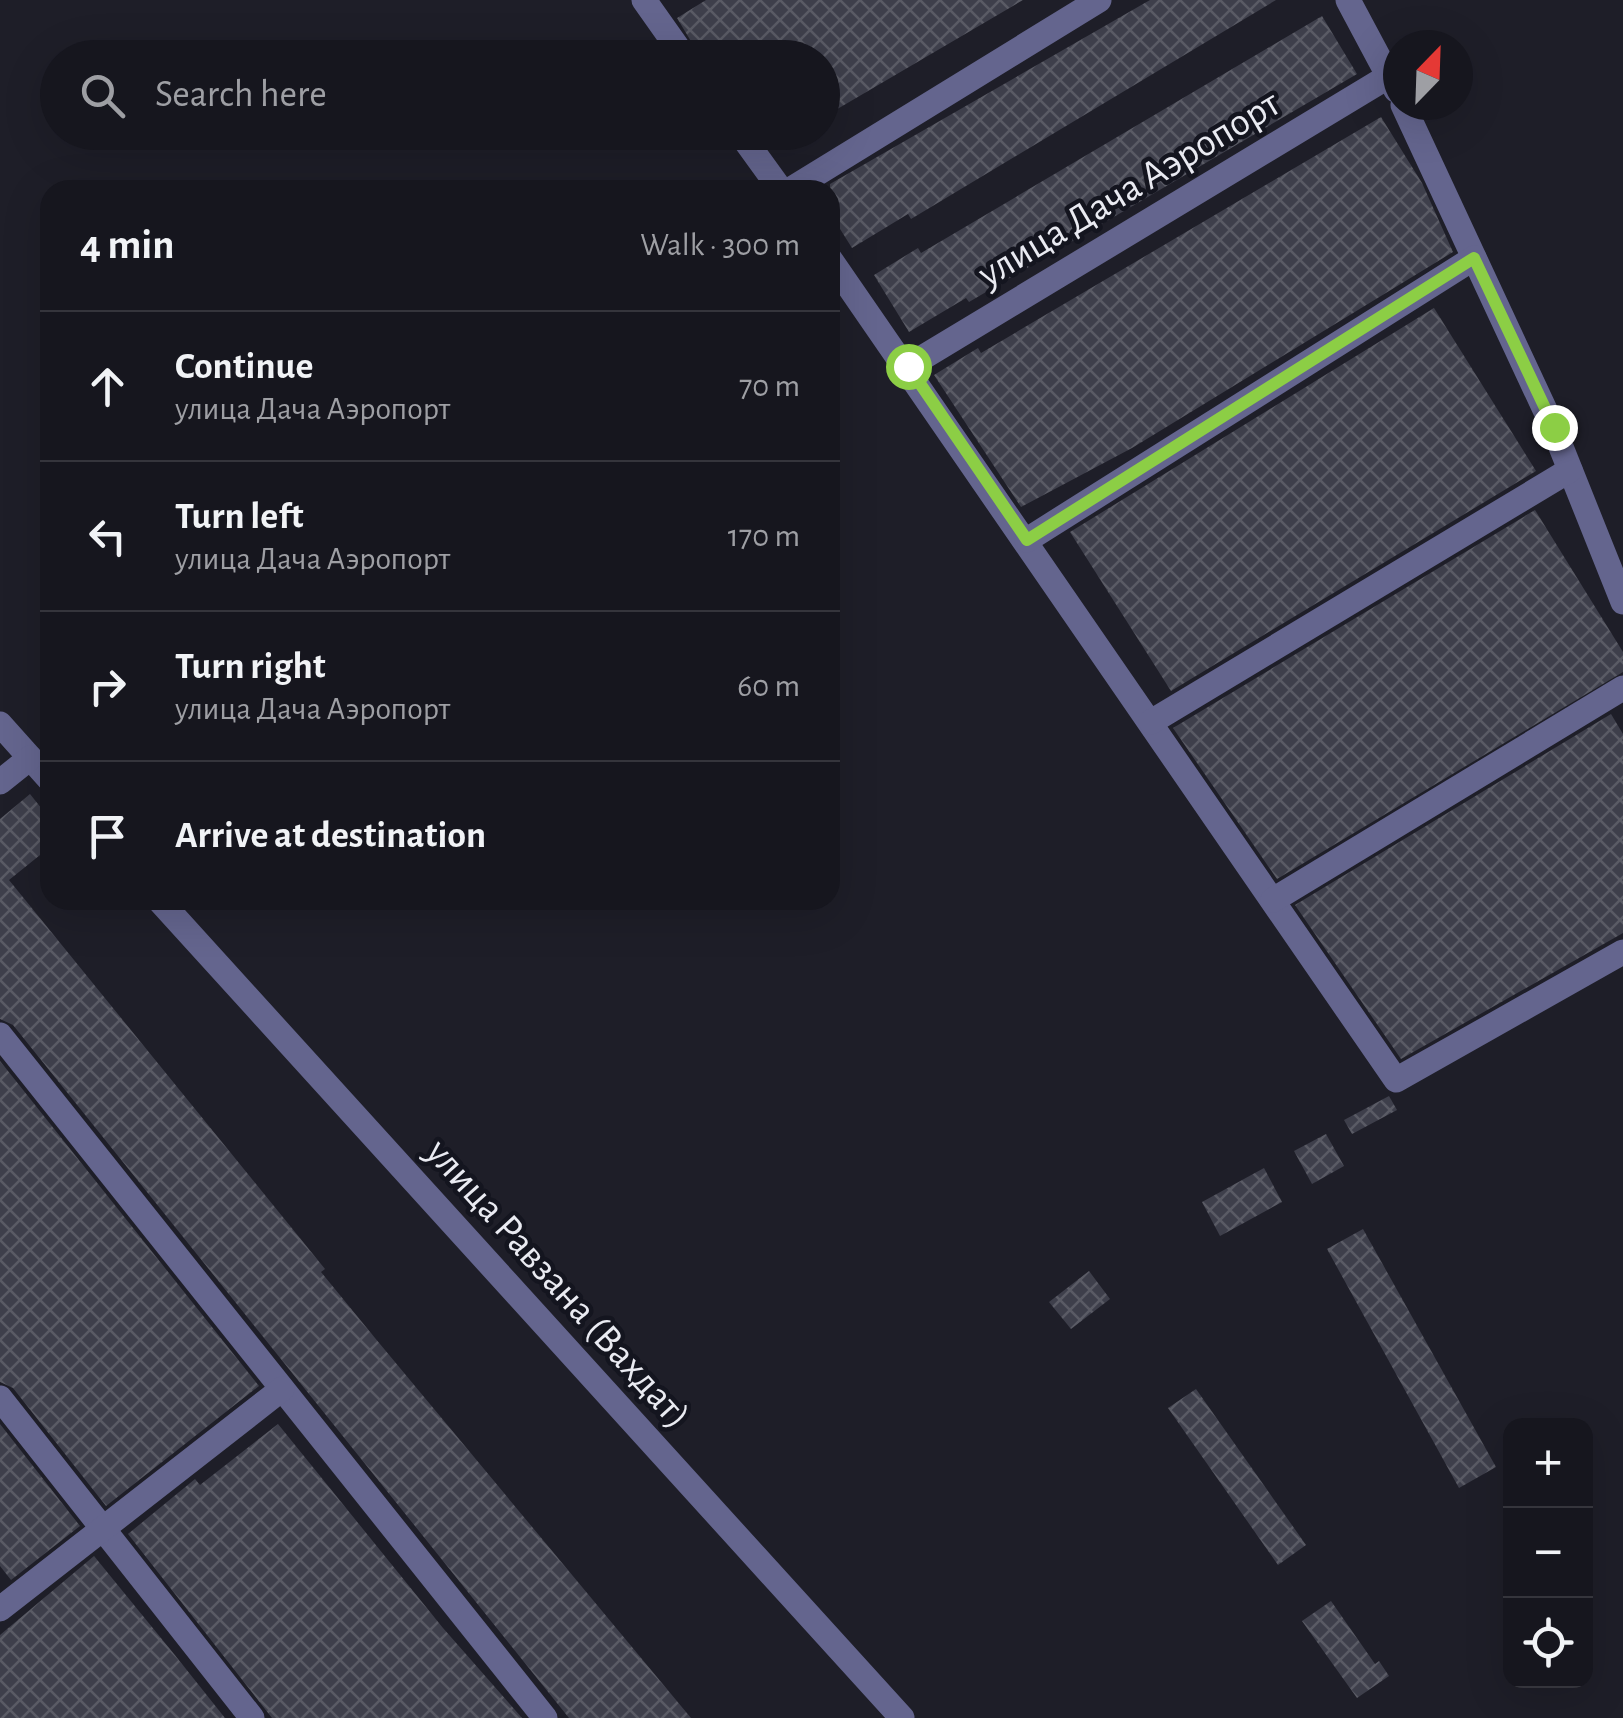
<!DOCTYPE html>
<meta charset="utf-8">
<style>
:root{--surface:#16161e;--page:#1f1f27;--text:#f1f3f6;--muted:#9e9fa4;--line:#35353c}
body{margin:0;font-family:"Alegreya Sans",sans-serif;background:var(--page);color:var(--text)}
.controls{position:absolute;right:30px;bottom:30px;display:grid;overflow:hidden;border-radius:20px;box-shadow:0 10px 40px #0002}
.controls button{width:90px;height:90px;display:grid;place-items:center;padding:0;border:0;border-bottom:2px solid var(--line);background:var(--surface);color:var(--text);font:50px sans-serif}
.compass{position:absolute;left:1383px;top:30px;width:90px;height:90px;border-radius:50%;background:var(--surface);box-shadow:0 10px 40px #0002;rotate:23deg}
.stop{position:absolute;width:30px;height:30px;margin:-22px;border:8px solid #8cce45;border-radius:50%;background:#fff}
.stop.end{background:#8cce45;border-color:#fff;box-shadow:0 2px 10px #0008}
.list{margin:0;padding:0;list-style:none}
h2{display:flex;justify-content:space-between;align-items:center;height:130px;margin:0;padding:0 40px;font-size:42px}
h2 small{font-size:32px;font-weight:400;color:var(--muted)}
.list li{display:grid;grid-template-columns:65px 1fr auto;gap:30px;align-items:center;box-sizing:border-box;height:150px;padding:0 40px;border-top:2px solid var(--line)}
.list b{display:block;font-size:38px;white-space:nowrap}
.list p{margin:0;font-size:32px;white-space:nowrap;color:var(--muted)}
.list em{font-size:32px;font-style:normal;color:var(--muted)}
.icon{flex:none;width:55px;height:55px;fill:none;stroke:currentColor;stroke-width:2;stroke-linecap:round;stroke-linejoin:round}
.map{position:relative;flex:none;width:1623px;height:1718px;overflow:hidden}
.search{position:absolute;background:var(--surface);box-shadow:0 10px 40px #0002;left:40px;top:40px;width:800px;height:110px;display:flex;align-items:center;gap:25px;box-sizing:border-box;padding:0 35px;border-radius:55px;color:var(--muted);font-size:38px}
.panel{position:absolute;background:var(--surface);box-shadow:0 10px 40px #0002;left:40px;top:180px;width:800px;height:730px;border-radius:30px}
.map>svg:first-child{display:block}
.building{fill:url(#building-cross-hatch)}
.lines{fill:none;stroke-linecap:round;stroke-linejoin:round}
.minor{stroke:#64658e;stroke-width:25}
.route{stroke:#8cce45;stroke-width:12}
.labels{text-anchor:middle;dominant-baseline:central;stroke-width:9;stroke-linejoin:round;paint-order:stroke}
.street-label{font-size:40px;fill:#eaebf2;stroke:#14151f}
</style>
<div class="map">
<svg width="1623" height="1718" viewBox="0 0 1623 1718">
<defs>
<pattern id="building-cross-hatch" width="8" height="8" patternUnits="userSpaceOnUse" patternTransform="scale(2.5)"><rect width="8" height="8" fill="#3e3f4b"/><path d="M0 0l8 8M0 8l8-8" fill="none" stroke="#5a5b65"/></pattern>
</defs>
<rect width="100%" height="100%" fill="#1e1e28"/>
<g class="building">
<path d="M706 0H1023L822 118V58H701L677 18Z"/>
<path d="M1150 0H1276L911 219 908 214 852 248 830 213V184Z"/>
<path d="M1322 16 1357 74 969 302 966 298 909 332 874 275 918 248 921 253Z"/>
<path d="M1381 117 1422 183 1453 252 1132 448 1021 507 934 375 978 348 981 353Z"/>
<path d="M1434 308 1536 471 1171 691 1070 532Z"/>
<path d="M1535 510 1623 652V672L1277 879 1173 728Z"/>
<path d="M1611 714 1623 734V933L1401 1059 1295 905Z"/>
<path d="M30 794 50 819V847L9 880 325 1269 321 1272 375 1338 691 1718H569L13 1025 0 1019V819Z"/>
<path d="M0 1061 259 1386 106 1506 13 1388 0 1382Z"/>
<path d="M1389 1096 1397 1110 1352 1134 1344 1120Z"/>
<path d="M1326 1134 1344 1166 1312 1184 1294 1151Z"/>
<path d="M1264 1168 1282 1202 1220 1236 1202 1202Z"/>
<path d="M1363 1229 1496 1467 1459 1488 1327 1249Z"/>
<path d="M1089 1271 1110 1299 1071 1329 1049 1302Z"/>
<path d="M1196 1389 1306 1545 1278 1565 1168 1408Z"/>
<path d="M0 1424 80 1526 11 1580 0 1566Z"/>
<path d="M278 1424 443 1628 522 1718H272L128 1534 195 1479 200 1485Z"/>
<path d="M94 1556 174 1654 225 1718H0V1635Z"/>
<path d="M1331 1601 1375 1664 1379 1661 1389 1676 1357 1698 1302 1621Z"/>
</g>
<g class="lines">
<g class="minor">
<path d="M644 0 685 58"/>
<path d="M1348 0 1396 90"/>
<path d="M1403 105 1553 427 1623 602"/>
<path d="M739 132 781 190"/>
<path d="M790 190 1099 0"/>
<path d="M830 259 1396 1080 1623 952"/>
<path d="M907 367 1389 76"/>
<path d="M1027 540 1474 258"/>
<path d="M1151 722 1570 470"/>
<path d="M0 724 50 780"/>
<path d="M0 782 30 758"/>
<path d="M159 900 902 1718"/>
<path d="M1273 900 1623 688"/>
<path d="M0 1035 545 1718"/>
<path d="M0 1398 252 1718"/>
<path d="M0 1609 282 1389"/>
</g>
</g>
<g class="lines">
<path class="route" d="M908 366 1027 540 1474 258 1554 427"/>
</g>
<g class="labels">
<g class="street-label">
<text transform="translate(1129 189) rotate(-31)">улица Дача Аэропорт</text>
<text transform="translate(558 1284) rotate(48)">улица Равзана (Вахдат)</text>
</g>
</g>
</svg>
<div class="controls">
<button>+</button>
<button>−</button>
<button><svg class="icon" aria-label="locate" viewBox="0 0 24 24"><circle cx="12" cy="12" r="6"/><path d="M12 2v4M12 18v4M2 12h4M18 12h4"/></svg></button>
</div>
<svg class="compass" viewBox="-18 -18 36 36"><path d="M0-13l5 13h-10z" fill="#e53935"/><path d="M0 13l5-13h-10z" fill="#9e9fa4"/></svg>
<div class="stop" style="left:908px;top:366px"></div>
<div class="stop end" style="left:1554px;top:427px"></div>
<div class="search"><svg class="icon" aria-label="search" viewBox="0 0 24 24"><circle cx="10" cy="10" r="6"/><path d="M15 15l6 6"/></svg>Search here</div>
<section class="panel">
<h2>4 min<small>Walk · 300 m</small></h2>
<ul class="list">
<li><svg class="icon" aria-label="ahead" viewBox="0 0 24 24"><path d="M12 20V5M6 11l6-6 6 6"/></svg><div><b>Continue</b><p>улица Дача Аэропорт</p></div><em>70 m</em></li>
<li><svg class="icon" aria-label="left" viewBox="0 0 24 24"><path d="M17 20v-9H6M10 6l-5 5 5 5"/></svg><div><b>Turn left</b><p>улица Дача Аэропорт</p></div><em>170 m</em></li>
<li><svg class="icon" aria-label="right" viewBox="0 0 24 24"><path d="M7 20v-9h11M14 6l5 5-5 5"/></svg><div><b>Turn right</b><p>улица Дача Аэропорт</p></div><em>60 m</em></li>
<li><svg class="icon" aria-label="arrive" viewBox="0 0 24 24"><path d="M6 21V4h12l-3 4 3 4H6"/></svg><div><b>Arrive at destination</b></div></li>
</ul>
</section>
</div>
